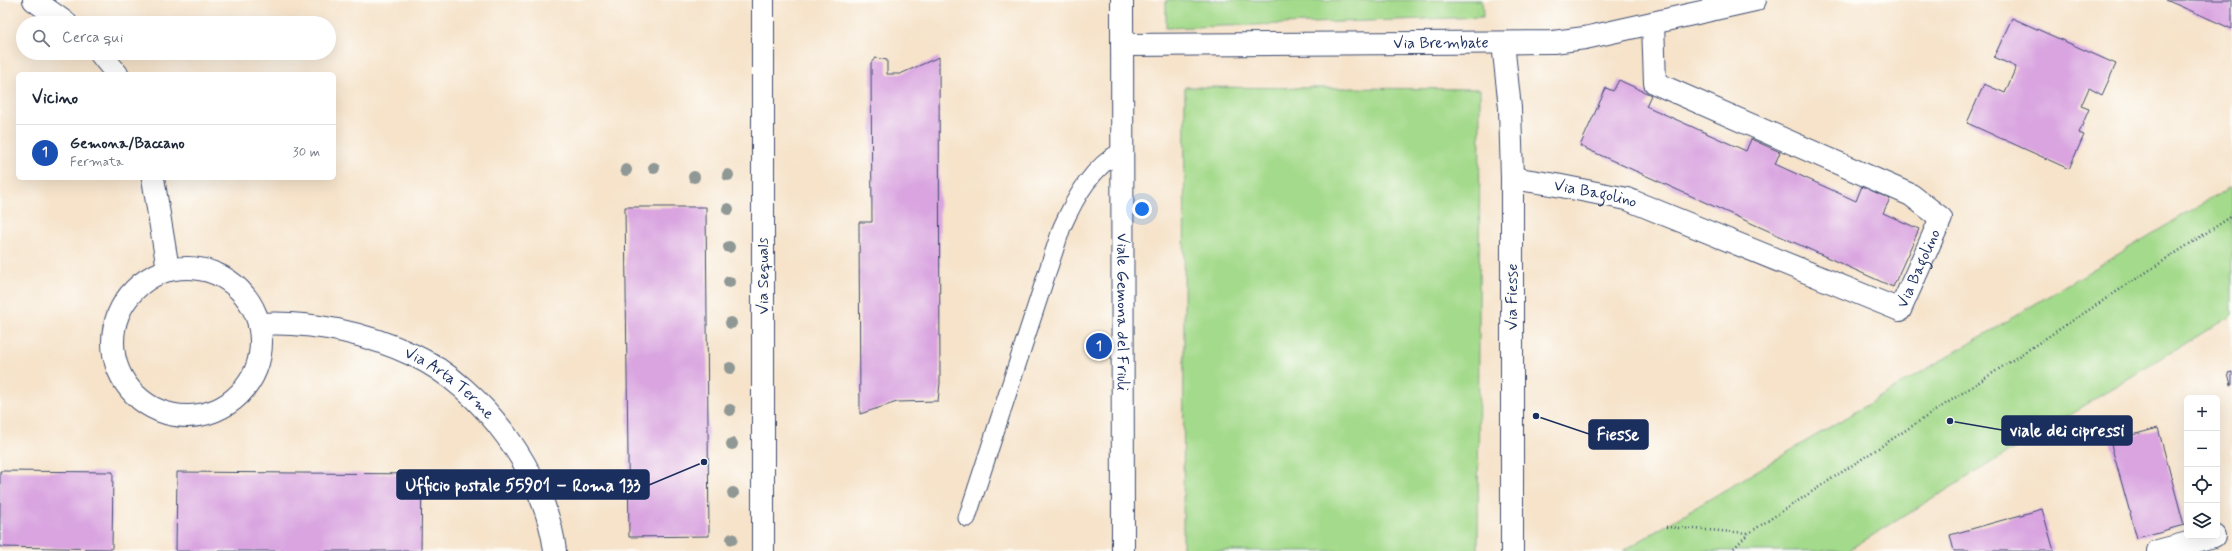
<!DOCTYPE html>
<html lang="it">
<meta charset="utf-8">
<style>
:root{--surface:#fff;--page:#f6f6f7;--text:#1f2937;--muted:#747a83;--line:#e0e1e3;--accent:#d1495b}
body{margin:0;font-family:Mynerve,sans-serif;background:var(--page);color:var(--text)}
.controls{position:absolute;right:12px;bottom:12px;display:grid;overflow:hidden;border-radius:6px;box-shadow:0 4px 16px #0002}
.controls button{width:36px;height:36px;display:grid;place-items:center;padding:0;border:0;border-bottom:1px solid var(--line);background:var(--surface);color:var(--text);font:20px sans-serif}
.you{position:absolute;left:1142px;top:209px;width:14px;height:14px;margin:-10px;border:3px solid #fff;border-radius:50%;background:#1a73e8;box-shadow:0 0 0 6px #1a73e833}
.badge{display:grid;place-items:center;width:26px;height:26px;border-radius:50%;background:var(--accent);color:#fff;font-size:13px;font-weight:700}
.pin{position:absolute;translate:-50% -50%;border:2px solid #fff;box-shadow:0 1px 4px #0006}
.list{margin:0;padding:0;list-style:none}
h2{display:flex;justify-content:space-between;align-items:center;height:52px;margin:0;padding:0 16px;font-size:17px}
h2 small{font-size:13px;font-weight:400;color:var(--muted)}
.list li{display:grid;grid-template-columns:26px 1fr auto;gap:12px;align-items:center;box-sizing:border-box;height:56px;padding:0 16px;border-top:1px solid var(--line)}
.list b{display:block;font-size:15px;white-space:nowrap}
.list p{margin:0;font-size:13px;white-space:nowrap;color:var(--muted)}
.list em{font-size:13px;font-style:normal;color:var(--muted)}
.icon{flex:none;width:22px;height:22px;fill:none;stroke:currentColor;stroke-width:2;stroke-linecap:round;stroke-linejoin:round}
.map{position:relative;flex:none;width:2232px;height:551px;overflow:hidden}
.search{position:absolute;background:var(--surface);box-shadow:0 4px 16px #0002;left:16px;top:16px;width:320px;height:44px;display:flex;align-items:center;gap:10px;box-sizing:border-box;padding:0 14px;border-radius:22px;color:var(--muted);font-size:15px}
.panel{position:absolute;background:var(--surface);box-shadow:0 4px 16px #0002;left:16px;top:72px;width:320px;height:108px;border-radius:6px}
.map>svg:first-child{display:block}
.green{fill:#a4da8b;stroke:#608474}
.building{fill:#d9a4e0}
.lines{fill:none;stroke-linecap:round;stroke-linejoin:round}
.service-casing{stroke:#3c4a6e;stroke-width:19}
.minor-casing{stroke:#3c4a6e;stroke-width:24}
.path{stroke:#3c4a6e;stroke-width:2.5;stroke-dasharray:1 3;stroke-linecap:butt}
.service{stroke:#fff;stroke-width:17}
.minor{stroke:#fff;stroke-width:22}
.tree{fill:#909895}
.labels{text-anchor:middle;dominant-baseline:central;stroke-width:4;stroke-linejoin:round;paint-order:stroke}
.street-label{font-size:16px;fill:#1b2f5e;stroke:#fdfcf7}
.leader{fill:none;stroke:#1b2f5e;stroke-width:1.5}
.callout-dot{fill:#1b2f5e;stroke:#fdfcf7;stroke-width:1.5}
.callout{fill:#1b2f5e;stroke:#1b2f5e;stroke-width:1.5}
.callout-label{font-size:17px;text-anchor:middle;font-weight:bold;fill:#fff}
</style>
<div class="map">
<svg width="2232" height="551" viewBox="0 0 2232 551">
<rect width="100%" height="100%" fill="#fdfcf7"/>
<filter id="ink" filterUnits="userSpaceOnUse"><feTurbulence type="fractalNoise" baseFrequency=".025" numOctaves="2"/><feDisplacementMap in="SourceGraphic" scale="8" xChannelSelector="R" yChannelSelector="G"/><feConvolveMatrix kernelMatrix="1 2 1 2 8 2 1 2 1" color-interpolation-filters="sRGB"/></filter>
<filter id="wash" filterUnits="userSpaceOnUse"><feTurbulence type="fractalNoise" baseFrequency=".012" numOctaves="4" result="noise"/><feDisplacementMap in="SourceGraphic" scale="16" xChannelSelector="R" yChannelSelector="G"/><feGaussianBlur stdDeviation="0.9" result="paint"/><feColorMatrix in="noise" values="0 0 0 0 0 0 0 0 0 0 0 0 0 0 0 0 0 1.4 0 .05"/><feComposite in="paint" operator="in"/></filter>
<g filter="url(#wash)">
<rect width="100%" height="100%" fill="#f6e3ca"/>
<g class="green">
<path d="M1166 0H1482L1483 17 1166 28Z"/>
<path d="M1185 87 1480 89 1478 551H1183Z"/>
<path d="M2232 186V315L1847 551H1623Z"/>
</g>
<g id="blocks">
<g class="building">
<path d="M2166 0H2232V29L2196 13Z"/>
<path d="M2012 18 2116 64 2102 95 2089 88 2081 106 2089 109 2079 133 2084 135 2069 169 1967 123 1984 84 2005 93 2016 67 1994 57Z"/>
<path d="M939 57 940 383 938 401 897 402 860 414 859 222H872L871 63 875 58 887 60V74H900Z"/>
<path d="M1619 80 1651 95 1646 106 1746 151 1751 139 1780 152 1775 164 1856 201 1862 186 1890 199 1883 213 1919 229 1893 287 1580 146 1606 88 1613 91Z"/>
<path d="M625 207H706L709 536 629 537Z"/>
<path d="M2232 372V385H2231L2228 373Z"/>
<path d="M2158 428 2184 525 2137 538 2110 441Z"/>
<path d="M0 471 113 472 112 549 0 547Z"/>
<path d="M177 472 422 474 421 551H176Z"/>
<path d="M2042 509 2054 551H1954L1950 535Z"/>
</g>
</g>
</g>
<g filter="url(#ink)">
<use href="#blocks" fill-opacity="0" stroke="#3c4a6e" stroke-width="1"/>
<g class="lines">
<g class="service-casing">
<path id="service" d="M967 518 1062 227C1076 196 1092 167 1123 150"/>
</g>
<g class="minor-casing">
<g id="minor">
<path d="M34 0 66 23"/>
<path id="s1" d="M1122 0 1123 551"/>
<path d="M1503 43 1510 108 1512 178V551"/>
<path id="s2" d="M1122 45 1553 42 1585 38 1755 0"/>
<path d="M100 53 117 74"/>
<path d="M153 178 168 269"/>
<path id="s3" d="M1512 178 1551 184 1627 199 1900 310 1941 218 1911 195 1655 83 1653 23"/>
<circle cx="187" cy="342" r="74"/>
<path id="s4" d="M259 324C311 321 365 333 413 355 483 387 546 475 555 551"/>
<path d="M763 551V0"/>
<path d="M2158 551 2214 536"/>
</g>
</g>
<g class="path">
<path d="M1666 527 1748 533"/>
<path d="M1731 551 1749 533 2232 216"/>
</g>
<use href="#service" class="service"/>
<use href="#minor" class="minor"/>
</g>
<g class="tree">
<circle cx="654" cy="168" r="6"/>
<circle cx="626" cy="170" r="6"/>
<circle cx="728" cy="175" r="6"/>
<circle cx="694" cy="177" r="6"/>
<circle cx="728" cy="209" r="6"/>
<circle cx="729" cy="247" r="6"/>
<circle cx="729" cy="282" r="6"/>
<circle cx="731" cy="323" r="6"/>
<circle cx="730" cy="368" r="6"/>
<circle cx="730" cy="410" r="6"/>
<circle cx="732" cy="444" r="6"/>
<circle cx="733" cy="493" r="6"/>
<circle cx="732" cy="539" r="6"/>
</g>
</g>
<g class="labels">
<g class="street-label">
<text stroke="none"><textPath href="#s2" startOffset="319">Via Brembate</textPath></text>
<text stroke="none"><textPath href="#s3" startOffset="85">Via Bagolino</textPath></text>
<text stroke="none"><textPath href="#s3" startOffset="457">Via Bagolino</textPath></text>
<text transform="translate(763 276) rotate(-90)">Via Sequals</text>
<text transform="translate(1512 297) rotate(-90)">Via Fiesse</text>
<text stroke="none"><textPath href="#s1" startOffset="312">Viale Gemona del Friuli</textPath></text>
<text stroke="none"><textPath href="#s4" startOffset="205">Via Arta Terme</textPath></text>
</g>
</g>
<path class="leader" d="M1950 421L2002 430M1536 416L1589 434M704 462L649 485"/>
<g class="callout-dot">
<circle cx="1950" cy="421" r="4"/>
<circle cx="1536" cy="416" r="4"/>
<circle cx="704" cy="462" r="4"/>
</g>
<g class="callout">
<rect x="2002" y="416" width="130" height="29" rx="4"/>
<rect x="1589" y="420" width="59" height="29" rx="4"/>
<rect x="397" y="470" width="252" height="29" rx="4"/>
</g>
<g class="callout-label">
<text x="2067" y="436">viale dei cipressi</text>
<text x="1618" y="440">Fiesse</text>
<text x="523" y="491">Ufficio postale 55901 – Roma 133</text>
</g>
</svg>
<div class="controls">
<button>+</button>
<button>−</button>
<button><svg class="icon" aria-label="locate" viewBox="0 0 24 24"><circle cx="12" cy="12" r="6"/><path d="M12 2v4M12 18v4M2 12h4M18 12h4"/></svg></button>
<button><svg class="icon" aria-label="layers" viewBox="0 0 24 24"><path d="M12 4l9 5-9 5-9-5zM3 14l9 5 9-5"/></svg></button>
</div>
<div class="you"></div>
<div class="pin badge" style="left:1099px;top:346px;background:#1a4fb4">1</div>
<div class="search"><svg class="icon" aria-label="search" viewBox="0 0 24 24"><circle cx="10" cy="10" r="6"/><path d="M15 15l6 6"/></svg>Cerca qui</div>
<section class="panel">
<h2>Vicino<small></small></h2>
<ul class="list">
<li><span class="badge" style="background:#1a4fb4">1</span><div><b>Gemona/Baccano</b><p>Fermata</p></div><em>30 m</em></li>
</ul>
</section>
</div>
